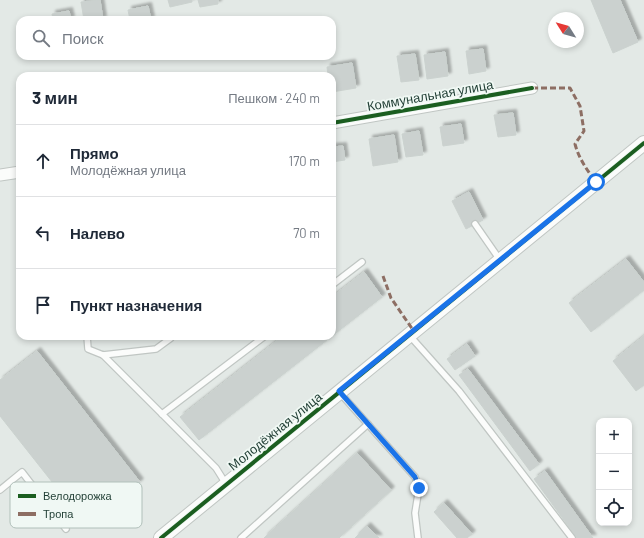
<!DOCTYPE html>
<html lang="ru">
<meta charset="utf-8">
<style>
:root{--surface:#fff;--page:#f2f2f3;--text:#1f2937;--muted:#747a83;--line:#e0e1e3}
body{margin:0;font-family:Barlow,sans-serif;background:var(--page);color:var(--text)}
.controls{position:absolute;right:12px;bottom:12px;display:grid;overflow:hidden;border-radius:8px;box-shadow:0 2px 6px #0003}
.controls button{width:36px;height:36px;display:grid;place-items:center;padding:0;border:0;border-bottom:1px solid var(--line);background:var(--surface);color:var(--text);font:20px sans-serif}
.compass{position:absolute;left:548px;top:12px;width:36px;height:36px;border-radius:50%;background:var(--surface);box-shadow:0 2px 6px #0003;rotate:307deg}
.stop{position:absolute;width:12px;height:12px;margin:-9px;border:3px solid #1a73e8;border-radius:50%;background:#fff}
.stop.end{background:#1a73e8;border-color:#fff;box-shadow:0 1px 4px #0008}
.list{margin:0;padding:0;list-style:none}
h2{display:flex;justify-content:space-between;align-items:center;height:52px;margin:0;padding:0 16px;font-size:17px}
h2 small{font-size:13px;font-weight:400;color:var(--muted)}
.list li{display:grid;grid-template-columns:26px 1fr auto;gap:12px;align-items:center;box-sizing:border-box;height:72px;padding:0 16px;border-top:1px solid var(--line)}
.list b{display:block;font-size:15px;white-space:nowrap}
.list p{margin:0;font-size:13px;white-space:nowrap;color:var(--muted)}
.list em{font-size:13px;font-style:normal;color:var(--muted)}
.icon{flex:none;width:22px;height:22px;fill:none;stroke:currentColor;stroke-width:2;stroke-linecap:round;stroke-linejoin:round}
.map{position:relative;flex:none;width:644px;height:538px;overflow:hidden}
.search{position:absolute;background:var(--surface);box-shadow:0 2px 6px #0003;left:16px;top:16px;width:320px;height:44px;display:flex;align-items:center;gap:10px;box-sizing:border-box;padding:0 14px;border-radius:12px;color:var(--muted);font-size:15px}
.panel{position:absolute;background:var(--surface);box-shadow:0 2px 6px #0003;left:16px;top:72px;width:320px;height:268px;border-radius:12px}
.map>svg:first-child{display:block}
.building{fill:#cbd1cf;stroke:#cbd2cf;filter:url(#shadow)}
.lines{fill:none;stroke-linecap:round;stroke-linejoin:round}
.service-casing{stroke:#c0c6c3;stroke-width:8}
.minor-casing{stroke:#c0c6c3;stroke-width:13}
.tertiary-casing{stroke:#c0c6c3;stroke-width:16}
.service{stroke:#fbfcfb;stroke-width:5.5}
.minor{stroke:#fbfcfb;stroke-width:11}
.tertiary{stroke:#fbfcfb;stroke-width:14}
.quiet{stroke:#8d6e63;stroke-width:3;stroke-dasharray:6 3;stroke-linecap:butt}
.cycleway-casing{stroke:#f0f8f4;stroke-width:6}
.cycleway{stroke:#1b5e20;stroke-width:4}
.route{stroke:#1a73e8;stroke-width:5}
.labels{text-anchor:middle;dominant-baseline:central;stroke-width:3.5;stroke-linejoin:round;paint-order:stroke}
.street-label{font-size:13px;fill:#1f3d33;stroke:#f0f8f4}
.key{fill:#f0f8f4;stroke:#b1c0ba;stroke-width:1}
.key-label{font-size:11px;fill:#1f3d33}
</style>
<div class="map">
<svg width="644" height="538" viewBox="0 0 644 538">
<defs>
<filter id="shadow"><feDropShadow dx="3.5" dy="-3.5" stdDeviation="1" flood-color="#0004"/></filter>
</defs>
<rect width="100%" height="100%" fill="#e3e9e6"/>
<g class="building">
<path d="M100 0 103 20H84L81 2Z"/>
<path d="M168 0H192V2L170 7Z"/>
<path d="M198 0H218V4L200 7Z"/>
<path d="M591 0H620L638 42 613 53Z"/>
<path d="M148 6 151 20H130L128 10Z"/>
<path d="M69 11 71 20H53L52 14Z"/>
<path d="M483 49 486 71 469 74 466 51Z"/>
<path d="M445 52 448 76 427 79 424 55Z"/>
<path d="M415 54 419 80 401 82 397 56Z"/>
<path d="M352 63 356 88 332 92V76H328L327 67Z"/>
<path d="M513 113 516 135 498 137 494 115Z"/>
<path d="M461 124 464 143 443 146 440 127Z"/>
<path d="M419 131 423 155 406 157 402 134Z"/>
<path d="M394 135 398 162 373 166 369 139Z"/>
<path d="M343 146 345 160 332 162V147Z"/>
<path d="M469 192 483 220 466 229 452 201Z"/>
<path d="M626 259 644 282V290L591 332 569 303Z"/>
<path d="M364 272 382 297 199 440 180 417 283 336H332V297Z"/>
<path d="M644 336V385L636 391 613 361Z"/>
<path d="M467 344 475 356 455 370 447 359Z"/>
<path d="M37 351 140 482 86 525 0 416V380Z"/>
<path d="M468 369 539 464 530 471 459 375Z"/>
<path d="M357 453 391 490 339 538H264Z"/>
<path d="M545 471 593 538H577L534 479Z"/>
<path d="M444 503 472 534 467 538H457L434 512Z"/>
<path d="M367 526 379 538H355Z"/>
</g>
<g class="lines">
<g class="service-casing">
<g id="service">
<path d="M475 224 500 260"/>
<path d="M332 285 362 262"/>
<path d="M87 336 88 349 103 355 156 349 171 338V336"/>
<path d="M410 336 459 391 572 538"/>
<path d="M103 355 216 468 226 484"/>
<path d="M340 393 415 477 419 488 415 513 418 538"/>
<path d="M162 414 265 336"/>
<path d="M0 490 22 472 66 529"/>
<path d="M241 538 368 424"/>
</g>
</g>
<g class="minor-casing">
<g id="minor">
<path d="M332 123 532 88"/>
<path d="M0 175 20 172"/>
</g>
</g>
<g class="tertiary-casing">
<path id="tertiary" d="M161 538 644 143"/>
</g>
<use href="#service" class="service"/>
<use href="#minor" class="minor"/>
<use href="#tertiary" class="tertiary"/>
<g class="quiet">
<path d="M532 88H570L580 106 584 131 575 144C579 159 587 170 596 182"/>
<path d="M383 276 391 298 413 330"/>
</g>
<g class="cycleway-casing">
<g id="cycleway">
<path d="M332 123 532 88"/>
<path d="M161 538 644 143"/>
</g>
</g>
<use href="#cycleway" class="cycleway"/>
</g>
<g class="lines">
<path class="route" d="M419 488 415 477 339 391 596 182"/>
</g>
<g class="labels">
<g class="street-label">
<text transform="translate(430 95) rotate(-10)">Коммунальная улица</text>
<text transform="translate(275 431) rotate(-39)">Молодёжная улица</text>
</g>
</g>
<rect x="10" y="482" width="132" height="46" rx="6" class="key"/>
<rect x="18" y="494" width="18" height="4" fill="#1b5e20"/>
<rect x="18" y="512" width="18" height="4" fill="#8d6e63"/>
<g class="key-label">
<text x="43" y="500">Велодорожка</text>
<text x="43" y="518">Тропа</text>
</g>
</svg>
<div class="controls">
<button>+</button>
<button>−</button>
<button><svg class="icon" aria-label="locate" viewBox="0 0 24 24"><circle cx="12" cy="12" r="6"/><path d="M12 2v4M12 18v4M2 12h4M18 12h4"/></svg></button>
</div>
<svg class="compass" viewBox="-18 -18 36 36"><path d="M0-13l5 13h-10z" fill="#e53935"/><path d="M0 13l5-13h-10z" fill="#747a83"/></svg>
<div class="stop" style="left:596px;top:182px"></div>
<div class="stop end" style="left:419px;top:488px"></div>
<div class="search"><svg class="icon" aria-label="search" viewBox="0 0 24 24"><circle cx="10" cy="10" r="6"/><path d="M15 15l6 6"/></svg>Поиск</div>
<section class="panel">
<h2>3 мин<small>Пешком · 240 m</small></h2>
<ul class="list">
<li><svg class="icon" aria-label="ahead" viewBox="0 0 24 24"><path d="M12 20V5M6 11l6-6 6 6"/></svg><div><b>Прямо</b><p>Молодёжная улица</p></div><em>170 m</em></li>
<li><svg class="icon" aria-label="left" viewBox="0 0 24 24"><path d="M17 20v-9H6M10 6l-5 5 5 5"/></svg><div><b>Налево</b></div><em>70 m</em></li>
<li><svg class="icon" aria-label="arrive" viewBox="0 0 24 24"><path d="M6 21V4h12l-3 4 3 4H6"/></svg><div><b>Пункт назначения</b></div></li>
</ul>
</section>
</div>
